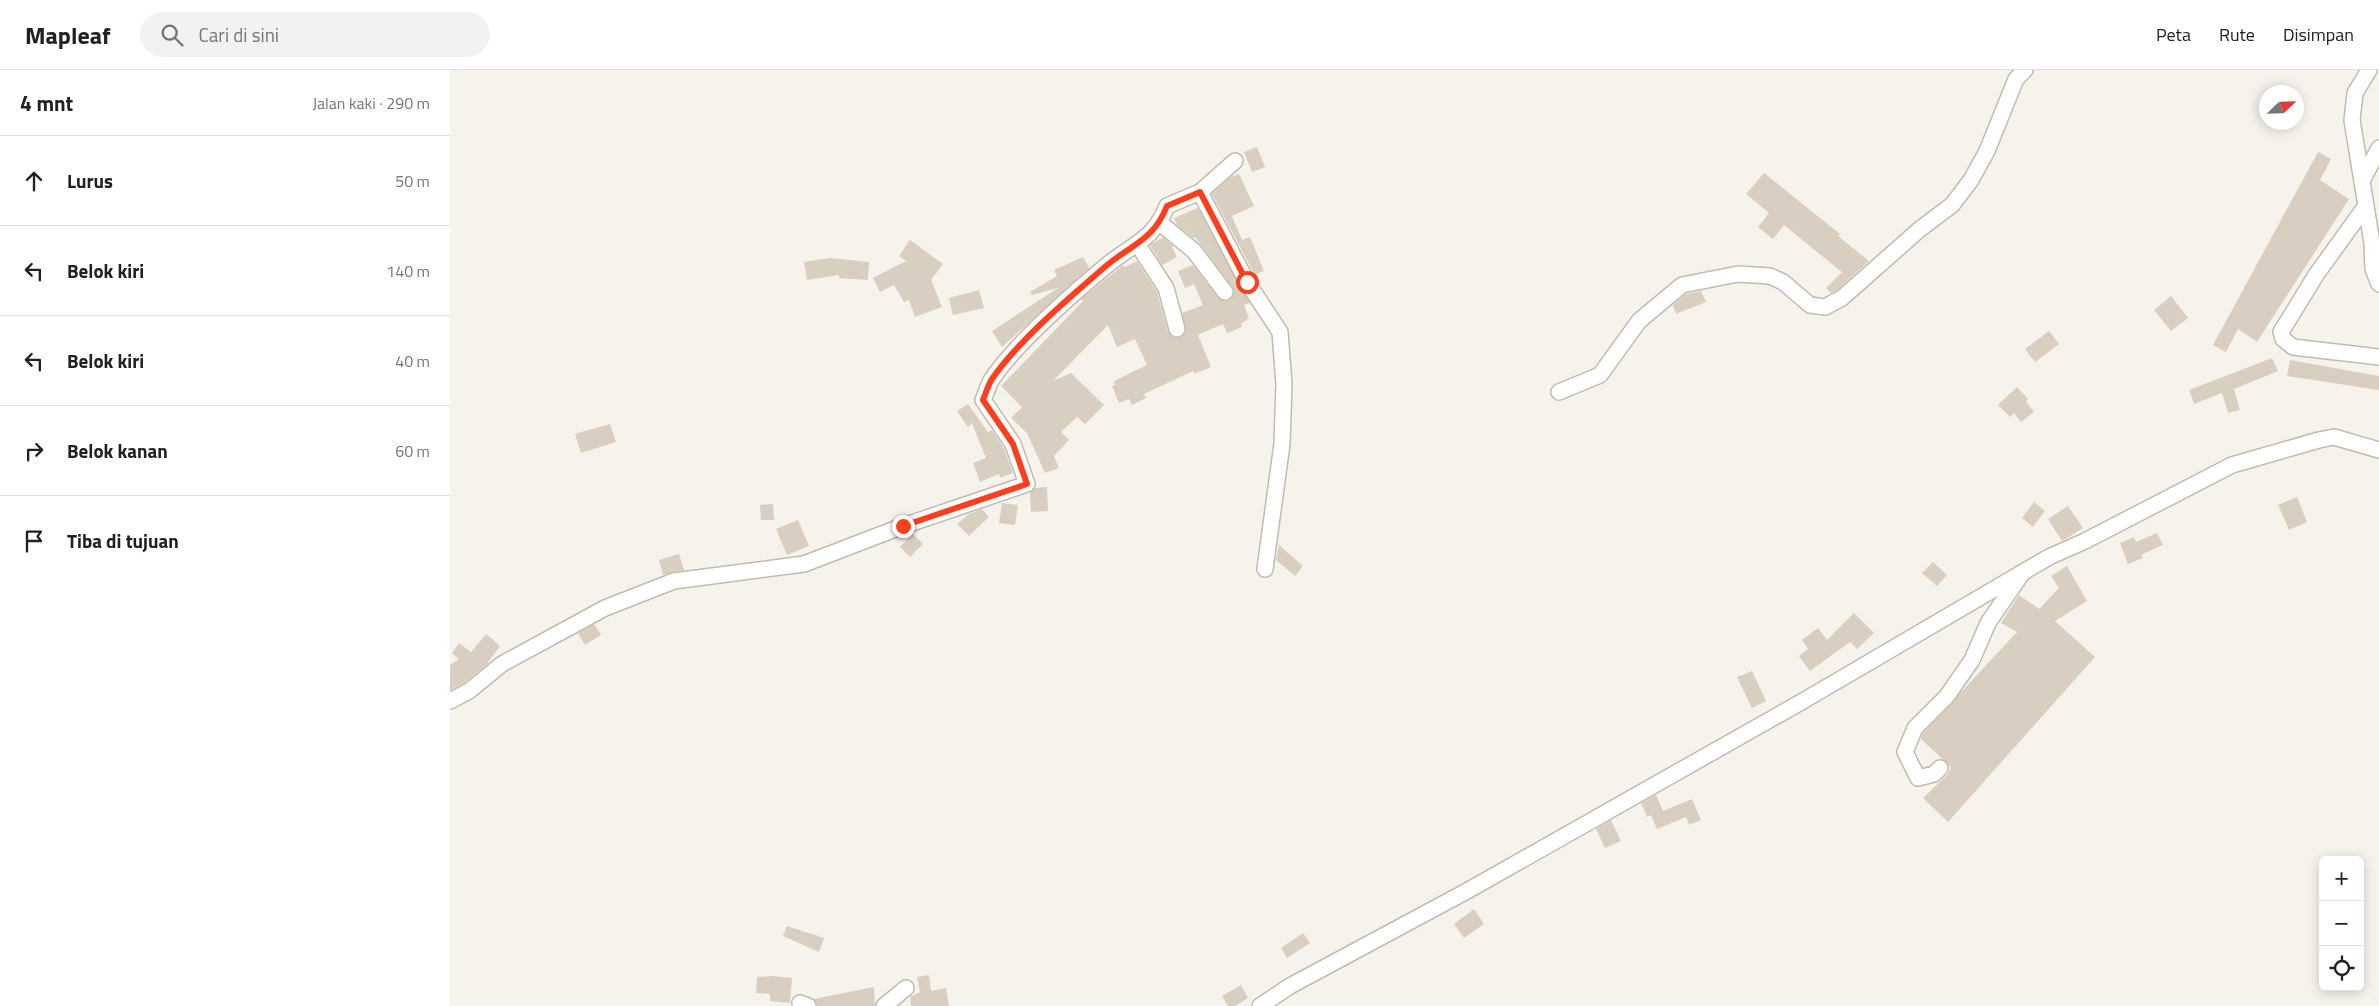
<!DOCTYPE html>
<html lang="id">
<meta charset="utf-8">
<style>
:root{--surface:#fff;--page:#f2f2f2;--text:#202124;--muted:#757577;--line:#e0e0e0}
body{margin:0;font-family:"Titillium Web",sans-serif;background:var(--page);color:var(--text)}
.controls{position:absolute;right:15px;bottom:15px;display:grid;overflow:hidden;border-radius:8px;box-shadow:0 2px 12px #0003}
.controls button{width:45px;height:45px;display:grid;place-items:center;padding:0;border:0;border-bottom:1px solid var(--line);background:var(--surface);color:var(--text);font:25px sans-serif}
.compass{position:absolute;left:1809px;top:15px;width:45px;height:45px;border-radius:50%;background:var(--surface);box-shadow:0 2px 12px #0003;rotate:67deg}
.stop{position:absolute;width:15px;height:15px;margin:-11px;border:4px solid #fc3f1d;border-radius:50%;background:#fff}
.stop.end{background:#fc3f1d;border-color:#fff;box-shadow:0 1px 5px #0008}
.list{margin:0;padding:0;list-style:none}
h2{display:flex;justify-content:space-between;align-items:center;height:65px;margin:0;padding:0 20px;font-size:21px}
h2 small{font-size:16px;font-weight:400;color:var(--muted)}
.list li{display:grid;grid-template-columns:32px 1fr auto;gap:15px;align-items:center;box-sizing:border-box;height:90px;padding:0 20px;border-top:1px solid var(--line)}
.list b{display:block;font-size:19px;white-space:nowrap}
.list em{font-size:16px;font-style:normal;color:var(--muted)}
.icon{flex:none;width:28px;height:28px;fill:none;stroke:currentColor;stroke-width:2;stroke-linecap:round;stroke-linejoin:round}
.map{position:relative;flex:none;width:1929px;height:936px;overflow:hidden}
header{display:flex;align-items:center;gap:30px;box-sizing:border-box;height:70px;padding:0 25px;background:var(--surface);border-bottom:1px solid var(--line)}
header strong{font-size:24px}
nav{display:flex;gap:28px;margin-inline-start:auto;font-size:18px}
.search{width:350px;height:45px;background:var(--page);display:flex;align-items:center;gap:12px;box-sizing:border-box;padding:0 18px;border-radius:28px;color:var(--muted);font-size:19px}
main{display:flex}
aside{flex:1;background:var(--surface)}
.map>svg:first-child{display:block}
.building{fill:#d8cfc1}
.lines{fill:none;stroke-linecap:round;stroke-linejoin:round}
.minor-casing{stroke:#c2bbae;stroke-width:18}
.minor{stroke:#fff;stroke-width:15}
.route{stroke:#fc3f1d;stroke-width:6}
</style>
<header>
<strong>Mapleaf</strong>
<div class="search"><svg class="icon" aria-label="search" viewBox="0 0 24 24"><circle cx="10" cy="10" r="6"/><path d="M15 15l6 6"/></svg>Cari di sini</div>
<nav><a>Peta</a><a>Rute</a><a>Disimpan</a></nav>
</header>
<main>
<aside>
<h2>4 mnt<small>Jalan kaki · 290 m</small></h2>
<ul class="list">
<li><svg class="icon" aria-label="ahead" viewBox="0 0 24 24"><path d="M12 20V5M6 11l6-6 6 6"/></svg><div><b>Lurus</b></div><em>50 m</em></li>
<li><svg class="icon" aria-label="left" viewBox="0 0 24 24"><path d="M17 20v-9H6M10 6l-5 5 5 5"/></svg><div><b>Belok kiri</b></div><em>140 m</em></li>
<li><svg class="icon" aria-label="left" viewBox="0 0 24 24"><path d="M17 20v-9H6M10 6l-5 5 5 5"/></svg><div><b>Belok kiri</b></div><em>40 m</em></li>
<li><svg class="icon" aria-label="right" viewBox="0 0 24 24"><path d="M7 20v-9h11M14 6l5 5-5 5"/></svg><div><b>Belok kanan</b></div><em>60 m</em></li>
<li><svg class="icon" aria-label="arrive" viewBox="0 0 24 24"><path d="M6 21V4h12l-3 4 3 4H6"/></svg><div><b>Tiba di tujuan</b></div></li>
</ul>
</aside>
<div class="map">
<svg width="1929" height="936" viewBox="0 0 1929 936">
<rect width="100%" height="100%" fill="#f6f3ec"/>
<g class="building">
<path d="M807 77 815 97 802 102 794 82Z"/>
<path d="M1868 82 1881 89 1870 110 1899 129 1807 272 1788 259 1776 282 1763 275Z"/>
<path d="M1314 103 1390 164 1388 166 1419 191 1387 220 1381 223 1376 218 1392 202 1372 186 1334 155 1323 169 1308 157 1319 143 1296 124Z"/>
<path d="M789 104 804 136 782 146 792 170 800 167 814 201 806 204 810 215 762 124 779 108Z"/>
<path d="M748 138 800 233 794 235 799 248 791 254 792 257 777 263 773 254 748 265 761 297 744 304 743 301 694 324 696 328 682 335 679 329 669 333 662 316 665 315 664 311 697 295 685 269 667 277 658 255 603 311 621 303 654 335 635 354 627 347 611 362 619 370 604 386 609 398 595 403 577 363 561 348 572 337 551 316 633 231 631 229 673 195 675 197 687 191 707 222 718 261 724 268H730L736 262 732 243 753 235 744 214 735 218 728 201 743 195 768 228 776 231 781 229 784 221 782 216 745 167 743 168 727 155 724 148Z"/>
<path d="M713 167 723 176 722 177 727 187 712 195 700 175Z"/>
<path d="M460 170 493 194 481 210 492 237 465 247 459 230 454 232 444 215 430 222 423 208 456 191 449 186Z"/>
<path d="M633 187 639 198 552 277 542 261 608 218 582 225 580 222 607 206 604 200Z"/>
<path d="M380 188 419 192 418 210 389 208V205L357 210 354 192Z"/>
<path d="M529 220 534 238 503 245 499 228Z"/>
<path d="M1251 221 1256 232 1226 244 1223 235 1236 224Z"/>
<path d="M1721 226 1738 248 1721 261 1704 240Z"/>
<path d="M1599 261 1609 274 1585 292 1575 279Z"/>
<path d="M1822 288 1828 301 1784 319 1790 340 1778 343 1772 323 1744 334 1739 320Z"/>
<path d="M1840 290 1929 306V320L1837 306Z"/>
<path d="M1567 317 1578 329 1576 332 1584 342 1571 352 1564 343 1560 347 1548 335Z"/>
<path d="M518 334 538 362 542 360 554 378 563 403 550 408 549 404 530 412 523 393 536 388 522 353 518 357 507 341Z"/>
<path d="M160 354 166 372 131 383 125 364Z"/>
<path d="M597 417 598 441 581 442 580 423 585 418Z"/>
<path d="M1847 427 1857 452 1839 460 1828 435Z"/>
<path d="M1584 432 1595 441 1583 457 1572 448Z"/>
<path d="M552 433 568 435 565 455 549 453Z"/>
<path d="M323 434 324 450H311L310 435Z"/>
<path d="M1618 436 1633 458 1612 471 1598 449Z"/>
<path d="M532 439 539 447 519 466 507 454 519 444Z"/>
<path d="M348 450 359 476 337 485 326 459Z"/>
<path d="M1707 463 1713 475 1691 485 1693 488 1678 494 1670 473 1684 467 1686 472Z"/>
<path d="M463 464 473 474 460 487 450 477Z"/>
<path d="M829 475 853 496 845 506 826 490Z"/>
<path d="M229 484 234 500 213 505 209 490Z"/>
<path d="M1483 492 1497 505 1487 516 1472 503Z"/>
<path d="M1617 496 1637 531 1605 551 1645 587 1498 752 1473 728 1497 705 1501 697 1471 669 1473 663 1567 562 1551 553 1569 525 1589 539 1609 518 1601 506Z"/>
<path d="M1404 543 1424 563 1407 579 1400 572 1360 601 1349 586 1358 579 1352 570 1368 558 1377 570Z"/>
<path d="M144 554 151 565 135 575 128 563Z"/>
<path d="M36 564 50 576 36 595 14 613 0 620V595L9 589 2 583 9 573 21 582Z"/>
<path d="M1302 601 1316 631 1302 638 1287 607Z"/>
<path d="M1206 725 1213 741 1242 729 1251 750 1239 755 1236 747 1207 759 1201 745 1197 747 1191 733Z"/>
<path d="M1161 750 1171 771 1155 778 1146 759Z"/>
<path d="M1024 839 1034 854 1014 868 1004 854Z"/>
<path d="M337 856 374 868 369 882 333 866Z"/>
<path d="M853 863 860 873 837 888 831 878Z"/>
<path d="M479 905 481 921 496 918 499 936H461L460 927 470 922 467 907Z"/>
<path d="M322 906 342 908 340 933 320 931V924L306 923 307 907Z"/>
<path d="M791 915 798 928 785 936H778L772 926Z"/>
<path d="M424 917 425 936H367L364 929Z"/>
</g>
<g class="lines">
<g class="minor-casing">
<g id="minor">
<path d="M1919 0 1905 23 1902 50 1922 173 1923 199 1929 214"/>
<path d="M1912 111 1929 78"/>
<path d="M750 122 797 212 830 262 834 314 832 374 815 499"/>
<path d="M1915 137 1866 205 1831 262 1833 269 1843 277 1929 287"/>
<path d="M710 153 744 181 775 222"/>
<path d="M688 175 716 218 727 259"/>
<path d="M1109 322 1150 305 1189 251 1232 215 1288 204 1320 206 1333 212 1360 235 1375 237 1392 228 1470 159 1502 135 1521 110 1537 81 1566 9 1575 0"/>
<path d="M0 631 19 621 52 594 155 538 224 511 354 494 453 456 577 414 563 374 533 330C536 324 538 315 542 309 568 271 620 226 656 196 682 174 703 171 717 136L750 122 785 91"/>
<path d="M1490 698 1484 704 1468 708 1455 682 1465 658 1497 626 1522 590 1538 553 1571 505"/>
<path d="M350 933 358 936"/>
<path d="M434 936 456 918"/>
<path d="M810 936 840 916 1017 821 1353 631 1599 487 1635 471 1782 395 1869 370 1884 367 1929 380"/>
</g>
</g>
<use href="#minor" class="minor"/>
</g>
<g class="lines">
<path class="route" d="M453 456 577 414 563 374 533 330C536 323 538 315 542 309 568 271 620 227 656 196 682 174 703 171 717 136L750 122 797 212"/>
</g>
</svg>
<div class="controls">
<button>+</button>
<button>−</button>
<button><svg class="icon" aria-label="locate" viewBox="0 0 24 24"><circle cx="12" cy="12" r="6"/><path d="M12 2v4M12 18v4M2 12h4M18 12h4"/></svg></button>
</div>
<svg class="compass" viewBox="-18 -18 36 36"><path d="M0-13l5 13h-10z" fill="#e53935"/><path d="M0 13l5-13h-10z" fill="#757577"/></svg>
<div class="stop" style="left:797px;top:212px"></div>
<div class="stop end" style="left:453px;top:456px"></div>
</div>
</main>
